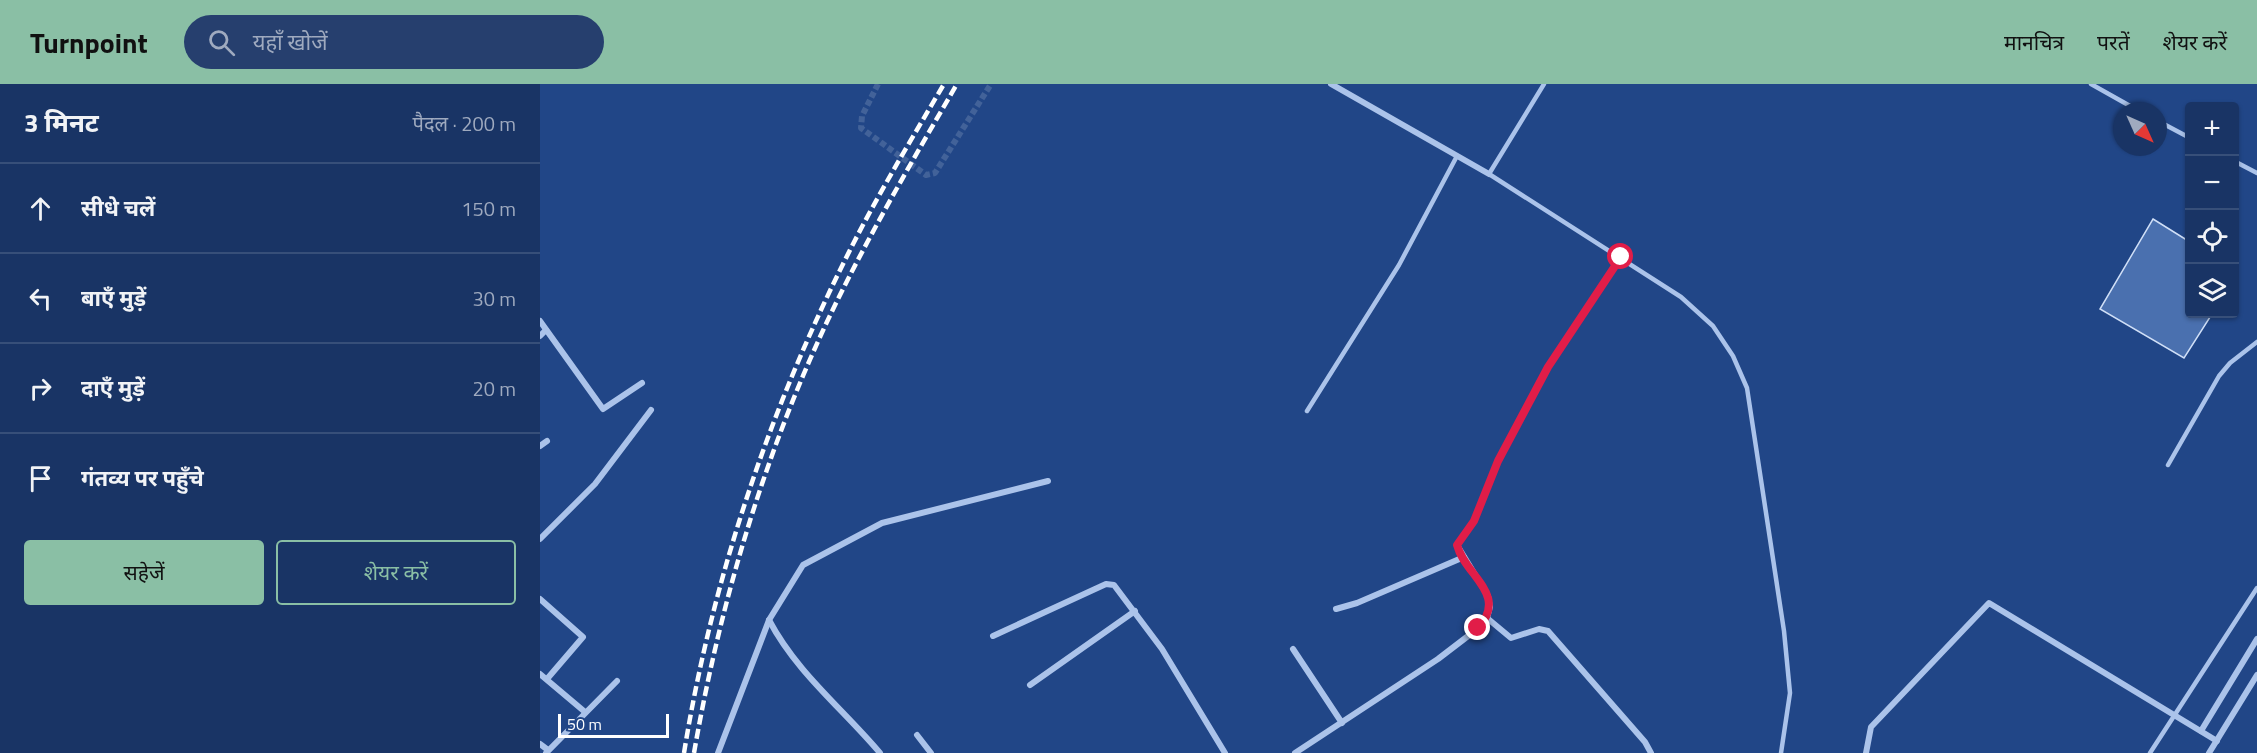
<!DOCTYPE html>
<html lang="hi">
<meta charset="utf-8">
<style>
:root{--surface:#193465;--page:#263f6e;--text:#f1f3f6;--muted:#9faabf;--line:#374f79;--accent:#8abfa5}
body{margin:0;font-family:"Titillium Web","Noto Sans Devanagari",sans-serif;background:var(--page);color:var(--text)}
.controls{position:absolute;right:18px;top:18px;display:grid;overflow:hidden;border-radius:6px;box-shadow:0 2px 4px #0004}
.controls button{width:54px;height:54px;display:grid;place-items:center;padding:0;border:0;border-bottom:2px solid var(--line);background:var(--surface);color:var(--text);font:30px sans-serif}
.compass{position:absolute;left:1573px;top:18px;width:54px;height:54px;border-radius:50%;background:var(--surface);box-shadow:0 2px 4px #0004;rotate:135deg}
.scale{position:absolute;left:18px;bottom:15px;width:111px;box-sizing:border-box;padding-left:6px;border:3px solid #fff;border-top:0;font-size:16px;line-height:21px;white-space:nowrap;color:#fff;-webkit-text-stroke:4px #214687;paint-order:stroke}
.stop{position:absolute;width:18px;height:18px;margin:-14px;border:4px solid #e11d48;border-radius:50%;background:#fff}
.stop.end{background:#e11d48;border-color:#fff;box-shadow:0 2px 6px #0008}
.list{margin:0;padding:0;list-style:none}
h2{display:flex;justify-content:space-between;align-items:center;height:78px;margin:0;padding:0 24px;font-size:26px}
h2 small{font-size:20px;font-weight:400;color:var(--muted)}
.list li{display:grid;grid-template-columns:39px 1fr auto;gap:18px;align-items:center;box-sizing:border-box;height:90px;padding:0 24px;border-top:2px solid var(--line)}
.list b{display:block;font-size:22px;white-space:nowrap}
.list em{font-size:20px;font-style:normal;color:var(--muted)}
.actions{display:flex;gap:12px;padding:18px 24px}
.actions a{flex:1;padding:14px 0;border:2px solid var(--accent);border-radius:6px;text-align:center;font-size:21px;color:var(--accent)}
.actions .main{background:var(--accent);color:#111}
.icon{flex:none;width:33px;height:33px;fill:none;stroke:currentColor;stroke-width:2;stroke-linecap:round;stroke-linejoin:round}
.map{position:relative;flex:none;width:1717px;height:669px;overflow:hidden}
header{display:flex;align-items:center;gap:36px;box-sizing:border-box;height:84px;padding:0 30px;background:var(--accent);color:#111}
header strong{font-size:28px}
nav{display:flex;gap:33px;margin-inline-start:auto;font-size:21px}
.search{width:420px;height:54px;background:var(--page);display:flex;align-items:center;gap:15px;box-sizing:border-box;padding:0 21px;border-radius:33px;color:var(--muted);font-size:22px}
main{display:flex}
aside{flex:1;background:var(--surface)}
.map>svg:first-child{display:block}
.building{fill:#4a70af;stroke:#d0dff7;stroke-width:1.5}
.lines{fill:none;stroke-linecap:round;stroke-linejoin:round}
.minor-tunnel{stroke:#426299;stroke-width:6;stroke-dasharray:6 3;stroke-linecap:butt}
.service{stroke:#abc3ea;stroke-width:4.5}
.minor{stroke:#abc3ea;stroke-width:6}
.rail{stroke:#fff;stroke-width:4.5;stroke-dasharray:10 4.5;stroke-linecap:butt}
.route{stroke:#e11d48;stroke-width:8}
</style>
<header>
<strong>Turnpoint</strong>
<div class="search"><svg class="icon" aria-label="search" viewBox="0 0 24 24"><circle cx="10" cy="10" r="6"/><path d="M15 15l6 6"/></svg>यहाँ खोजें</div>
<nav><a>मानचित्र</a><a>परतें</a><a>शेयर करें</a></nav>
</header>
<main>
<aside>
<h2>3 मिनट<small>पैदल · 200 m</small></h2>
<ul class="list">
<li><svg class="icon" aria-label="ahead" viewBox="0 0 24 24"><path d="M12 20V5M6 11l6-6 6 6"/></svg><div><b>सीधे चलें</b></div><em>150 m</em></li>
<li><svg class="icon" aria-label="left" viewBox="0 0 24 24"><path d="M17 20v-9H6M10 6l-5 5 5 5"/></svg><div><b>बाएँ मुड़ें</b></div><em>30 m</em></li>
<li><svg class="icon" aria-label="right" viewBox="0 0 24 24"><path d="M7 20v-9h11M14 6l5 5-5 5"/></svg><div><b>दाएँ मुड़ें</b></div><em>20 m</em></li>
<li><svg class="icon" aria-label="arrive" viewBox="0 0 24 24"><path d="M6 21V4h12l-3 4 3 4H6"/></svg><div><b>गंतव्य पर पहुँचे</b></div></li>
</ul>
<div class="actions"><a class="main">सहेजें</a><a>शेयर करें</a></div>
</aside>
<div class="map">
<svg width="1717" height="669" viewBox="0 0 1717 669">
<rect width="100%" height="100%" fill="#214687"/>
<path class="building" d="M1613 135 1650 158V230H1672L1644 274 1560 225Z"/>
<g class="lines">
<path class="minor-tunnel" d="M338 0 322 32 321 44 386 91 395 89 451 0"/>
<g class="service">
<path d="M1004 0 949 90 1141 213 1173 242 1193 272 1207 304 1244 547 1250 609 1241 669"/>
<path d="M1551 0 1599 27"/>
<path d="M1618 37 1650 54"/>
<path d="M1694 77 1717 89"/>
<path d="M767 327 859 181 917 72"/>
<path d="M1628 381 1679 292 1690 279 1717 258"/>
<path d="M1610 669 1717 504"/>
</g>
<g class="minor">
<path d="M791 0 949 90"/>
<path d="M0 237 63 325 102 299"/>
<path d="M0 252 6 246"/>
<path d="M0 362 7 357"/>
<path d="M0 455 55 400 111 326"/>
<path d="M0 515 43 553 7 595"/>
<path d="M796 525 817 519 924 473"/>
<path d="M947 534 971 554 999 545 1008 547 1105 658 1111 669"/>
<path d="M229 536C257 589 302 624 340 669"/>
<path d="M453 552 566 500 574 501 622 565 685 669"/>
<path d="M753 565 802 639"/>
<path d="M0 590 45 628"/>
<path d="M490 601 595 527"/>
<path d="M1661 647 1717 555"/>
<path d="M377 651 391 669"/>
<path d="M0 660 8 666"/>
<path d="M6 669 77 597"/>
<path d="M178 669 229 536 263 481 342 439 508 397"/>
<path d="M755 669 898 575 932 549 947 534 950 523 948 512 917 461 934 437 958 377 1008 283 1081 173"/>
<path d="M1326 669 1331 643 1449 519 1677 657"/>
<path d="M1669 669 1717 591"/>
</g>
<g class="rail">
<path d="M144 669C172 496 229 327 308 170 337 112 371 56 404 0"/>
<path d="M154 669C181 514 227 361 296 219 333 144 375 72 417 0"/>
</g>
</g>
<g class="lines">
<path class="route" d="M938 544C969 510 925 492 917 461L934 437 958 377 1008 283 1081 173"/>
</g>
</svg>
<div class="controls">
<button>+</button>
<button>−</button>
<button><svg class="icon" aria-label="locate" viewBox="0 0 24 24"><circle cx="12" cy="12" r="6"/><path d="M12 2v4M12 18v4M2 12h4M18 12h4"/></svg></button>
<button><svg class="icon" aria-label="layers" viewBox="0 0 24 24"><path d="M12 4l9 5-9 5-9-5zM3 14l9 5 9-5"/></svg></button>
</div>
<svg class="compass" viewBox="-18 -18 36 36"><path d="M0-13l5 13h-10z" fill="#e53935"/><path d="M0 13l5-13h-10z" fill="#9faabf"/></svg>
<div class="scale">50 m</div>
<div class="stop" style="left:1081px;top:173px"></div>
<div class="stop end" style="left:938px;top:544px"></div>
</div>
</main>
